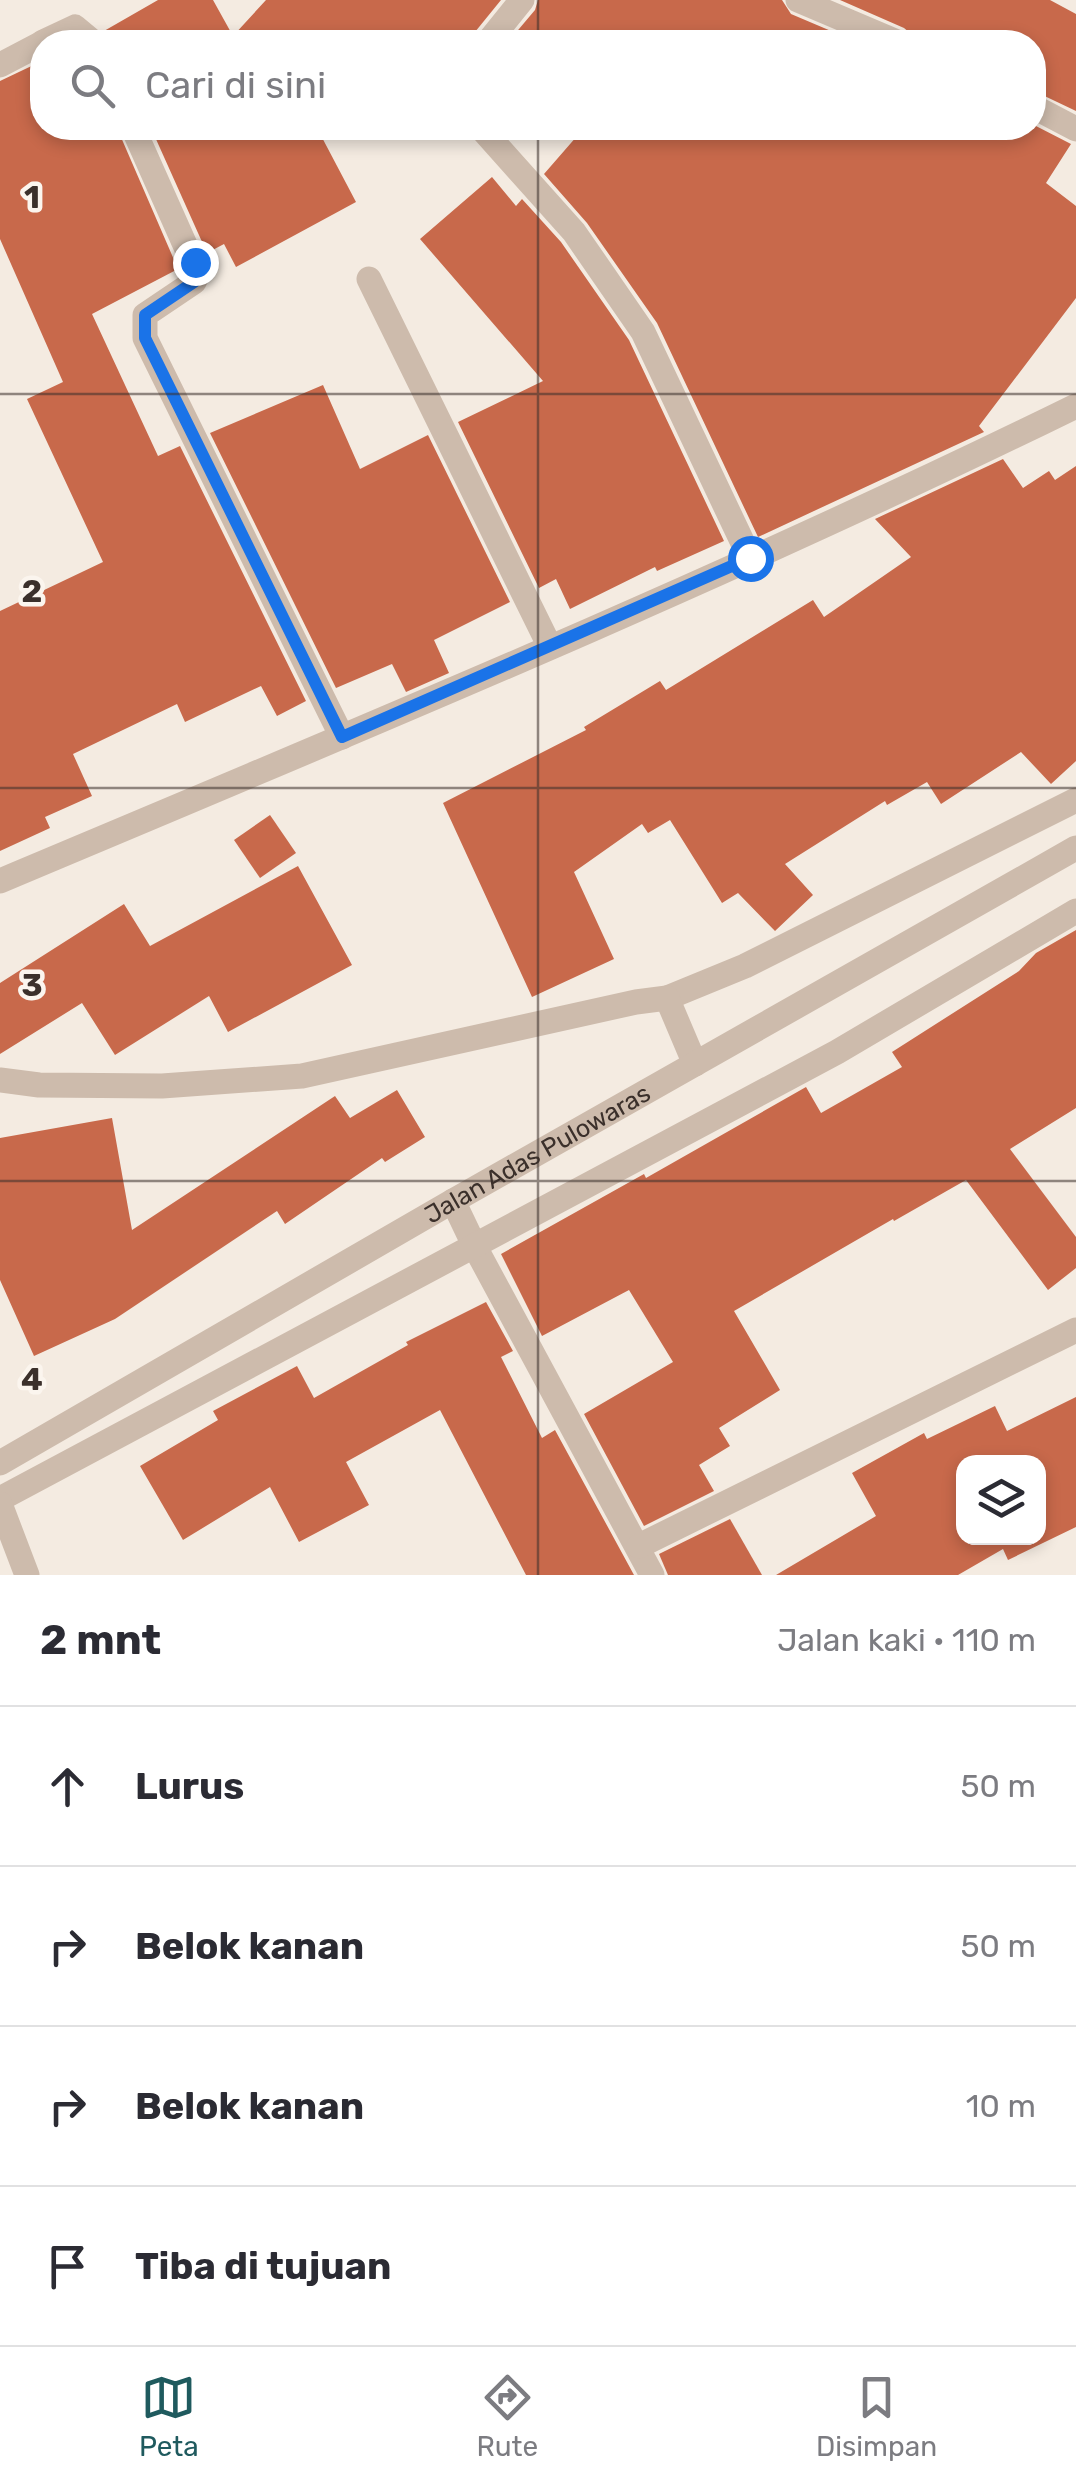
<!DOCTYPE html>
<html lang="id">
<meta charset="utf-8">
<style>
:root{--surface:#fff;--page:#f7f7f7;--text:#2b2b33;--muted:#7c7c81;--line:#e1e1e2;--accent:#1f5a5e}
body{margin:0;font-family:Rubik,sans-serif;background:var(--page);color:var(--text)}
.controls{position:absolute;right:30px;bottom:30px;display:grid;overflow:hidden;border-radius:20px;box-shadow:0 5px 15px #0003}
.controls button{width:90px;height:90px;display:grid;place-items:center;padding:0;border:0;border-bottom:2px solid var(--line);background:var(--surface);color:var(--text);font:50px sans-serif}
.stop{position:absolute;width:30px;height:30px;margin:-22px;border:8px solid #1a73e8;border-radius:50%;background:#fff}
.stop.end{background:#1a73e8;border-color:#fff;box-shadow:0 2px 10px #0008}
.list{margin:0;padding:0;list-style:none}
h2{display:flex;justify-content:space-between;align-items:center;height:130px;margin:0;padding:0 40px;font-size:42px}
h2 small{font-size:32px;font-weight:400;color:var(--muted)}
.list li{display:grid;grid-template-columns:65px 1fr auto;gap:30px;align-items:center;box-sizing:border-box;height:160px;padding:0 40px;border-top:2px solid var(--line)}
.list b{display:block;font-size:38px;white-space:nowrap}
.list em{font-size:32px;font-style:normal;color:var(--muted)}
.icon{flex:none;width:55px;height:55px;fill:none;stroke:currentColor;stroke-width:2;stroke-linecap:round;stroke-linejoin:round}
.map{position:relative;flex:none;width:1076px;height:1575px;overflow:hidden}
.search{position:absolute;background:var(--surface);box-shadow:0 5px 15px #0003;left:30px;right:30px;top:30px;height:110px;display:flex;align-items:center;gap:25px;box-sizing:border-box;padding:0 35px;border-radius:40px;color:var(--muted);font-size:38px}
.sheet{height:770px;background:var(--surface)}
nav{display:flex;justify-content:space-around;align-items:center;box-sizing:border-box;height:140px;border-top:2px solid var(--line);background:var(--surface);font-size:28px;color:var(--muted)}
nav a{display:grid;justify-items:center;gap:5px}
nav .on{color:var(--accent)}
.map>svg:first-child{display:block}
.building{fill:#c8694b;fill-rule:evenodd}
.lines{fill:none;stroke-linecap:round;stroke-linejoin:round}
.minor{stroke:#cdbbac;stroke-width:25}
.tertiary{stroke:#cdbbac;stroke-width:25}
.route{stroke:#1a73e8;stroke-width:12}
.grid{fill:none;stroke:#3b302b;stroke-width:2.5;stroke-opacity:0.55}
.labels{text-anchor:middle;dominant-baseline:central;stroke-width:9;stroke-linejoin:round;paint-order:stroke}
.street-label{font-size:25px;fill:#3b302b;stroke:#fbf5ee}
.grid-label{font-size:32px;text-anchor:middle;font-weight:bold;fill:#3b302b;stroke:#fbf5ee;stroke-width:9;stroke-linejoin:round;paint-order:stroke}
</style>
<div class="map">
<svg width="1076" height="1575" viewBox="0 0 1076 1575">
<rect width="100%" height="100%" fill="#f4ebe1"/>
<g class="building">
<path d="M158 0H213L233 36 266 0H501L475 32 472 42H109L104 31Z"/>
<path d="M538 0H782L791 14 857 42H508L535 10Z"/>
<path d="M840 0H1050L1076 14V111L1034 91V42H913L910 33 904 28Z"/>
<path d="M42 61V128H117L178 269 92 314 158 456 180 446 306 701 277 716 261 686 185 722 177 704 73 754 92 796 45 817 50 828 0 851V611L103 562 27 399 63 382 0 239V81Z"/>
<path d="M1034 125 1071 144 1046 183 1076 206V298L979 426 984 432 758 537 657 323 587 223 544 174 584 128Z"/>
<path d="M151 128H317L356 202 236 267 224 244 207 253Z"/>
<path d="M492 177 516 206 522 199 561 242 629 340 724 541 657 571 655 567 570 609 556 579 539 588 458 422 543 381 420 239Z"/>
<path d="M323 385 360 469 428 435 510 602 434 640 449 673 406 692 392 664 336 688 210 433Z"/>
<path d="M1003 459 1023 488 1049 471 1055 480 1076 466V761L1051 784 1021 752 941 804 927 782 887 805 885 801 785 864 813 895 775 931 738 893 722 903 670 820 648 833 642 824 574 872 614 959 532 997 443 803 586 730 584 727 660 681 666 690 813 600 824 617 911 557 875 519Z"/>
<path d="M270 815 296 853 260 878 234 840Z"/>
<path d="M298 866 352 965 228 1032 209 996 115 1055 82 1003 0 1054V983L124 904 150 946Z"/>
<path d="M1076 930V1108L1010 1149 1076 1237V1268L1048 1290 966 1180 894 1221 893 1219 734 1311 780 1390 719 1428 730 1446 699 1465 714 1491 644 1526 584 1414 673 1362 629 1290 542 1336 501 1254 644 1174 646 1178 806 1087 821 1113 902 1067 892 1052 1019 971 1036 953Z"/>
<path d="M397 1090 425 1137 385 1162 382 1158 285 1224 277 1211 115 1319 34 1356 0 1280V1138L112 1118 132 1230 335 1096 350 1118Z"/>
<path d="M486 1302 513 1351 501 1357 542 1438 555 1430 634 1575H526L440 1410 346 1462 369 1505 299 1542 270 1487 183 1540 140 1466 218 1420 213 1411 297 1366 314 1398 408 1345 406 1342Z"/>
<path d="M1076 1397V1527L1008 1560 1003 1549 958 1575H776L876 1516 852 1473 924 1433 927 1439 995 1406 1007 1431ZM964 1462H1038V1538H964Z"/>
<path d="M730 1519 762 1575H668L659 1554Z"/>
</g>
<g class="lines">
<g class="minor">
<path d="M798 0 897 42"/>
<path d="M43 42 75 27 93 42"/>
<path d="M488 42 522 0"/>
<path d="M0 65 42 43"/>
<path d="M1034 107 1076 129"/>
<path d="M133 128 198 274 194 282 145 315V338L342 737"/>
<path d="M481 128 574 232 643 332 750 558"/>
<path d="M369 279 550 647"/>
<path d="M0 881C361 729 724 579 1076 406"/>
<path d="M667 998 745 966 1076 800"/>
<path d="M0 1080 39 1085 162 1086 302 1076 636 1002 667 998 695 1064"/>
<path d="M453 1201 475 1247 652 1575"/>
<path id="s1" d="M0 1463 453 1201 1076 848"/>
<path d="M0 1499 837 1052 1076 911"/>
<path d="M639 1546 1076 1330"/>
</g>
<path class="tertiary" d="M0 1504 27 1575"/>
</g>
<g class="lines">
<path class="route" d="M195 262 198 274 194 282 145 315V338L342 737 750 558"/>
</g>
<path class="grid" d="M538 0V42M538 128V1575M0 394H1076M0 788H1076M0 1181H1076"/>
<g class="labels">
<g class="street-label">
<text stroke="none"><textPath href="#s1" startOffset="620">Jalan Adas Pulowaras</textPath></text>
</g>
</g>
<g class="grid-label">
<text x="32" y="208">1</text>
<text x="32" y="602">2</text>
<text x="32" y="996">3</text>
<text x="32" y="1390">4</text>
</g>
</svg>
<div class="controls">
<button><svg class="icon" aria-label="layers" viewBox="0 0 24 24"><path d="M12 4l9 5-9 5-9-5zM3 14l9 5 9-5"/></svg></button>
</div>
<div class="stop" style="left:750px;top:558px"></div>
<div class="stop end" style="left:195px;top:262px"></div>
<div class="search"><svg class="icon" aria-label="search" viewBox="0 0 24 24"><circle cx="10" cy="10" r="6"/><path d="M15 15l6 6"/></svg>Cari di sini</div>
</div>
<section class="sheet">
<h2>2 mnt<small>Jalan kaki · 110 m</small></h2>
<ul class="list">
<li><svg class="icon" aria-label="ahead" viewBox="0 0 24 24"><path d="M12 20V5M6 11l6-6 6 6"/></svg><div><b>Lurus</b></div><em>50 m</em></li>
<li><svg class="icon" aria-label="right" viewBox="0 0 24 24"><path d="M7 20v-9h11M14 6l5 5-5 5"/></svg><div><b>Belok kanan</b></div><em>50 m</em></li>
<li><svg class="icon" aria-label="right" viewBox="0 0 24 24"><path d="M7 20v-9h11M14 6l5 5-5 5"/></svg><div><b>Belok kanan</b></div><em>10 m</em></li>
<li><svg class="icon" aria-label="arrive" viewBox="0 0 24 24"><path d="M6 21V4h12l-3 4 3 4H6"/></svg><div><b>Tiba di tujuan</b></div></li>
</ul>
</section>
<nav>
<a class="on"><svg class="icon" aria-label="map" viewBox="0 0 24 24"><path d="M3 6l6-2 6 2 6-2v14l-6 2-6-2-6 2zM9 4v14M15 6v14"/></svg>Peta</a>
<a><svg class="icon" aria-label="directions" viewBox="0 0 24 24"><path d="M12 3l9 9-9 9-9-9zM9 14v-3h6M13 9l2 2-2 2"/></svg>Rute</a>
<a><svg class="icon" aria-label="saved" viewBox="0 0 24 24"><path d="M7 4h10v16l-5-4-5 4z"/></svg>Disimpan</a>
</nav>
